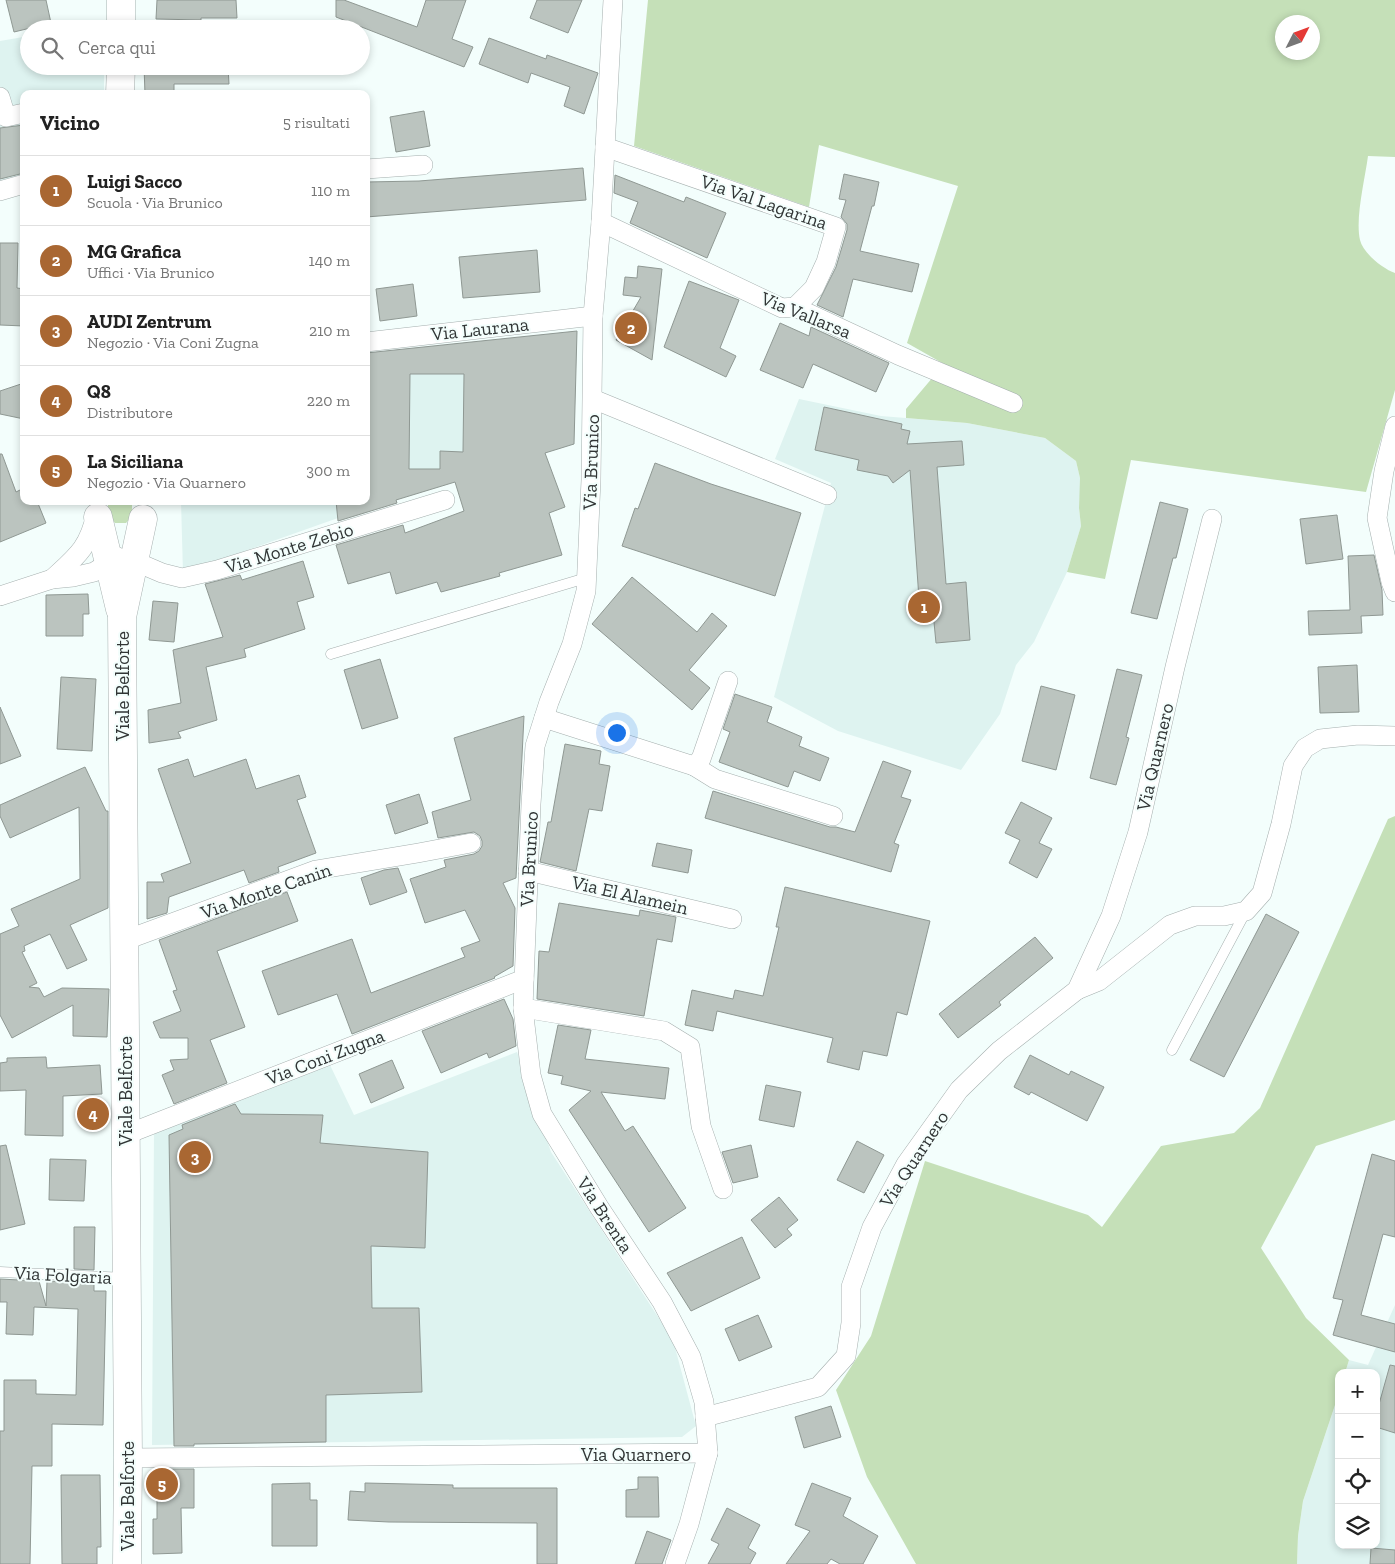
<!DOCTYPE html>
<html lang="it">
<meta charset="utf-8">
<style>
:root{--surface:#fff;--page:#f2f2f2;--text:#222;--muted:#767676;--line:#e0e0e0;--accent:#a96732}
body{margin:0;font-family:"Zilla Slab",serif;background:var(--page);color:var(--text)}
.controls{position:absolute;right:15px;bottom:15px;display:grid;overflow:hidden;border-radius:10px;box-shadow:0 2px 8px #0003}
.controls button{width:45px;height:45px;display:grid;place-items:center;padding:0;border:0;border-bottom:1px solid var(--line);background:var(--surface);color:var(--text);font:25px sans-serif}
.compass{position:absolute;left:1275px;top:15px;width:45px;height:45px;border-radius:50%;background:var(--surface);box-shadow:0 2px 8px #0003;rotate:48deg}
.you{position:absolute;left:616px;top:732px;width:18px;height:18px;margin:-12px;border:4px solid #fff;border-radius:50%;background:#1a73e8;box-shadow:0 0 0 8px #1a73e833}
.badge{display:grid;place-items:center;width:32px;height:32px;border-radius:50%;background:var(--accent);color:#fff;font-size:16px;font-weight:700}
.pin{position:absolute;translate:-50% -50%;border:2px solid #fff;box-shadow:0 1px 5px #0006}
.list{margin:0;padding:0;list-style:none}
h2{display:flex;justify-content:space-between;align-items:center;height:65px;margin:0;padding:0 20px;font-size:21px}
h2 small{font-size:16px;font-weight:400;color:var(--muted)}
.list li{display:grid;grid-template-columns:32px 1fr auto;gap:15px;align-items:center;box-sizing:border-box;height:70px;padding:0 20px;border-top:1px solid var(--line)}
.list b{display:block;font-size:19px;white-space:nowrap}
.list p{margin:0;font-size:16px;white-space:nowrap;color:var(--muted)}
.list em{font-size:16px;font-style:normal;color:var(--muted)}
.icon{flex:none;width:28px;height:28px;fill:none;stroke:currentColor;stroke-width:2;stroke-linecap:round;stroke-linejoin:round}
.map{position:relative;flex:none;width:1395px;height:1564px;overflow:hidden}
.search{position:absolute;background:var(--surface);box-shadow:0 2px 8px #0003;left:20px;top:20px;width:350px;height:55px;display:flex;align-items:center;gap:12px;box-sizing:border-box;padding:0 18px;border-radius:28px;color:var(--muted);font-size:19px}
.panel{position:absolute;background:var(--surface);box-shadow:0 2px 8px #0003;left:20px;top:90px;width:350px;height:415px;border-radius:10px}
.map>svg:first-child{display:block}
.built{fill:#def3f0}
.green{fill:#c5e0b8;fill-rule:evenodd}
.building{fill:#bbc4bf;stroke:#8f9893;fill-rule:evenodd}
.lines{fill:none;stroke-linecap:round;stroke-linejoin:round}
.service-casing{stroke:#a5afae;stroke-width:11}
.minor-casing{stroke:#a5afae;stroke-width:20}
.secondary-casing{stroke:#a5afae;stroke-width:29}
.service{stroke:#fff;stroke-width:10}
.minor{stroke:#fff;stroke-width:19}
.secondary{stroke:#fff;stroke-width:28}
.labels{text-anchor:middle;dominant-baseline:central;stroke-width:4;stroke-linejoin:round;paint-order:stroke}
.street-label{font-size:19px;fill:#313535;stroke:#f3fefc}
</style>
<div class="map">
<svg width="1395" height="1564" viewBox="0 0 1395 1564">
<rect width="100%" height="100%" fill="#f3fefc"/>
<g class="built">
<path d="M29 36V66H104V94H24V176L0 181V41Z"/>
<path d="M577 331 574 444 338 518 183 573 181 501H366V353Z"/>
<path d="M799 399 881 416 967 423 1045 438 1076 461 1081 482 1079 508 1081 526 1067 572 1034 642 1016 665 1000 714 961 770 838 731 774 697 831 483 775 459Z"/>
<path d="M517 1052 551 1152 673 1340 696 1426 682 1437 152 1445 154 1130 330 1065 354 1115Z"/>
<path d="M1395 1305V1564H1297L1298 1536 1303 1501 1339 1393V1545H1376V1373H1345L1349 1360 1368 1365Z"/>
</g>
<g class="green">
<path d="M648 0H1395V157L1368 156C1365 179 1355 218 1360 240 1363 253 1383 269 1395 273V390L1366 492 1131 460 1105 579 1067 572 1081 526 1079 508 1080 478 1076 461 1045 438 967 423 906 418V409L944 364 907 343 958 186 819 145 809 207 634 146ZM1282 22H1312V52H1282Z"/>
<path d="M108 501H132V516L126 523H115L108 515Z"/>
<path d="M1395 816V1120L1316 1146 1261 1248 1306 1318 1349 1360 1345 1373H1339V1393L1303 1501 1298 1536 1297 1564H916L867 1477 836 1390 871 1336 925 1161 1088 1215 1102 1227 1161 1146 1234 1133 1260 1108 1388 819Z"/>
</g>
<g class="building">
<path d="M6 0H46L51 23 14 32Z"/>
<path d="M157 0H236L237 18H201V20L156 19Z"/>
<path d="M336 0H344L417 27 426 0H466L452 39 473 47 464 67 336 17Z"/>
<path d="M537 0H582L568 33 530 18Z"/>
<path d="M489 38 546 59 547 55 598 73 584 114 564 106 570 87 531 73 528 83 479 64Z"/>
<path d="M144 66H228L229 84H174V94H145Z"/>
<path d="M424 111 430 146 396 152 390 117Z"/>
<path d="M24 125V173L0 179V128Z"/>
<path d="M583 168 586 200 366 217V182L419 181Z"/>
<path d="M844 174 879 182 874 206H872L860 251 919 264 912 292 853 279 843 317 817 305 836 267 847 230V224L841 217 846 200 839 199Z"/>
<path d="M615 175 684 202 686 197 726 213 707 258 630 223 638 202 614 193Z"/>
<path d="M0 243H18L17 288 24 289V326L0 325Z"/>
<path d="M537 250 540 292 463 298 459 257Z"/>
<path d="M638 266 662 269 652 360 616 340 641 297 623 295 625 277 637 278Z"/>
<path d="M689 281 739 300 720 348 736 356 726 377 664 347Z"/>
<path d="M413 284 417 316 380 321 376 289Z"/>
<path d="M780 323 809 336 811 327 889 363 876 392 813 364 803 388 760 370Z"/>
<path d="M577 331 574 444 545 453 565 507 549 513 562 555 499 573 500 576 441 592 437 582 396 594 390 572 348 584 336 545 403 525 405 533 464 511 455 482 396 500 397 503 338 521 336 501H366V353ZM410 374H464L463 452 440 451V469H409Z"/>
<path d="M24 383V419L0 414V391Z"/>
<path d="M824 407 902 424 901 429 910 431 907 444 962 441 964 465 937 467 946 584 966 582 970 640 936 643 933 612 920 613 910 470 893 483 888 476 857 470 859 460 815 450Z"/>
<path d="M0 454H2L16 492 24 488V501H37L46 523 0 542Z"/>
<path d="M655 463 711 484 801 513 775 596 622 546 635 508 638 509Z"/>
<path d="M1160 502 1188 509 1176 558H1173L1157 619 1131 613Z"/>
<path d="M1337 515 1343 559 1306 564 1300 519Z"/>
<path d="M1374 555 1382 590 1383 615 1361 616 1362 633 1309 635 1308 611 1350 610 1348 556Z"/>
<path d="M303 561 314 597 297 602 305 629 244 649 246 657 206 667 217 720 178 732 181 738 149 743 148 710 181 703 173 650 223 637 205 584 240 575 242 580Z"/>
<path d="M632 577 697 632 712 613 727 626 689 670 710 688 692 710 592 624Z"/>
<path d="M88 594 89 614H83V636H46V595Z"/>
<path d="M153 601 178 603 174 642 149 640Z"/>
<path d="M380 659 398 718 362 729 344 670Z"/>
<path d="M1357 665 1359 712 1320 713 1318 667Z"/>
<path d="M1117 669 1142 675 1126 737 1129 738 1116 785 1090 778Z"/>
<path d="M61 677 96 679 92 751 57 749Z"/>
<path d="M1041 686 1075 695 1056 770 1022 761Z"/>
<path d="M735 694 772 707 767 722 802 737 799 746 829 758 820 781 794 771 788 787 719 762 730 732 723 729Z"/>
<path d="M0 707 21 756 0 764Z"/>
<path d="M524 716 516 878 503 883 515 908 513 966 494 977 495 978 352 1034 337 994 278 1015 262 971 352 939 371 993 465 957 461 948 480 941 465 910 425 923 410 879 446 867 444 860 474 854 479 851 482 846V841L480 836 474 832 438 838 432 812 471 800 454 738Z"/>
<path d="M565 744 601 751 599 764 610 766 602 811 589 809 576 871 540 862 548 822H551Z"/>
<path d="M188 759 194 777 246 759 256 789 299 775 306 797 297 800 316 853 278 867 279 872 249 883 244 870 169 897 167 913 147 919V882H164L161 874 191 863 158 769Z"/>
<path d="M883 761 911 771 901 797 911 800 894 843 899 845 891 872 705 818 713 791 830 827H836L855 832Z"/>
<path d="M85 767 106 811H108V908L70 925 87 960 67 969 50 934 24 946 25 951 22 952 37 983 29 987 39 988 44 997 62 988 109 989 107 1037 73 1036V1005L12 1038 0 1015V934L19 926 11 909 80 879 79 807 10 838 0 816V805Z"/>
<path d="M419 794 428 823 395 834 386 805Z"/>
<path d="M1021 802 1052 818 1039 843 1052 849 1037 878 1009 863 1020 840 1005 833Z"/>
<path d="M657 843 692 850 688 873 652 866Z"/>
<path d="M398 868 407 892 370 905 361 878 384 870Z"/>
<path d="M785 887 930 921 907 1015 897 1012 887 1056 863 1051 859 1070 827 1062 833 1038 717 1011 713 1031 685 1025 692 990 733 999 735 990 763 996 779 927H776Z"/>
<path d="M287 892 298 921 217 951 245 1027 210 1040 227 1083 174 1104 162 1075 174 1070 170 1060 188 1059V1038H160L153 1022 181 1011 173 991 177 990 159 940Z"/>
<path d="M559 903 639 916 640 910 676 917 672 942 657 939 644 1016 537 999 539 951 549 952Z"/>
<path d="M1266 914 1299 932 1224 1077 1190 1060Z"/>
<path d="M1035 937 1053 958 999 1002 1001 1005 958 1038 939 1014Z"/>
<path d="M504 999 513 1019 516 1046 489 1058 487 1053 441 1073 422 1031Z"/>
<path d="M558 1025 591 1030 585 1059 669 1068 665 1099 601 1092 625 1131 633 1126 686 1208 649 1232 569 1110 591 1091 561 1084 563 1076 548 1073Z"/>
<path d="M1030 1055 1069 1075 1071 1071 1104 1087 1087 1121 1031 1092 1029 1095 1014 1087Z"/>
<path d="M46 1057 47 1068 100 1065 102 1094 63 1096V1136L25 1135 26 1090 0 1091V1063L7 1062V1058Z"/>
<path d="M392 1060 404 1088 371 1103 359 1074Z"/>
<path d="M766 1085 801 1092 794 1127 759 1120Z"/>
<path d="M235 1104 241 1114 323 1115 320 1143 428 1152 425 1248 371 1246 372 1308H419L422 1392 326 1395V1442L194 1444V1446H174L169 1135 183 1129 182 1125Z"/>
<path d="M857 1141 884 1155 864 1193 837 1180Z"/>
<path d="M6 1145 25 1224 0 1230V1146Z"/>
<path d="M751 1145 758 1177 733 1183 722 1152Z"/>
<path d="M1372 1154 1395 1161V1237L1383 1234 1361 1315 1395 1324V1352L1333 1335 1343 1300 1333 1298Z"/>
<path d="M50 1159 86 1160 84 1201 49 1200Z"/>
<path d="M779 1197 798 1220 787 1229 792 1235 775 1248 751 1220Z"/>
<path d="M74 1227H95L94 1270 74 1269Z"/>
<path d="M742 1237 760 1278 691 1311 667 1273Z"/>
<path d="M0 1279 39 1281 46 1306 47 1281 94 1283V1291H106L103 1425 52 1424V1466H32L30 1564H0V1431H4V1380H36V1394L76 1395 78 1309 34 1307 33 1335 6 1334 7 1302H0Z"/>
<path d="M758 1315 772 1347 739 1361 725 1329Z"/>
<path d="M1390 1365 1395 1366V1433L1376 1427V1415Z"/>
<path d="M831 1406 841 1437 804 1448 795 1417Z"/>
<path d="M157 1469H194V1508H181L182 1553 153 1554V1519H157Z"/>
<path d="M61 1475H100L101 1547H97V1564H62Z"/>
<path d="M638 1477H658L659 1517H626V1490L638 1489Z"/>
<path d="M310 1483V1500H317V1546H272V1484Z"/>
<path d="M365 1483 453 1485V1488H557V1564H537V1523L389 1522 348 1520 350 1491 365 1492Z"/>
<path d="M812 1483 851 1498 843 1516 878 1536 863 1564H840L831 1559 827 1564H786L810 1531 795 1525Z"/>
<path d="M727 1508 760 1525 748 1548 756 1553 750 1564H708L719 1544 711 1540Z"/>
<path d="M647 1531 671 1540 662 1564H635Z"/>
<path d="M1371 1548 1395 1550V1564H1370Z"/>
</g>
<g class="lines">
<g class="service-casing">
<g id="service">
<path d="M331 654 586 578"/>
<path d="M1172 1050 1246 911"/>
<path d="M0 1272 126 1278"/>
</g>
</g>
<g class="minor-casing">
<g id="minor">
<path d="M0 97 6 117 24 113"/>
<path d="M605 147 836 227 826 262 814 288 795 307"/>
<path d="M366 169 423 165"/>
<path d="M0 191 24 184"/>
<path d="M601 222 782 308 795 307 898 355 1013 403"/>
<path d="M366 342 593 316"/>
<path d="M593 399 827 495"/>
<path d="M1395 426 1384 471 1377 518 1391 582 1395 592"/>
<path d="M134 561 162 573 182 578 217 570 445 500"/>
<path d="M52 579C76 557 89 548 96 514"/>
<path d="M0 596 52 579 73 577 94 572 118 557"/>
<path d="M544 718 694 766 701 759 728 681"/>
<path d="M694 766 715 779 833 816"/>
<path d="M528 871 732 919"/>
<path d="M123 941 316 870 418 853 471 843"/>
<path d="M1077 990 1099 981 1170 925 1195 916H1224L1246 911 1262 893 1281 824 1293 766 1305 748 1320 739 1358 735 1395 736"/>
<path d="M523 1008 664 1031 690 1047 701 1126 723 1189"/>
<path d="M125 1135 524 979"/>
<path d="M705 1417 818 1387 846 1356 851 1323V1287L872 1227 906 1164 959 1090 999 1051 1077 990 1111 916 1138 832 1175 667 1212 519"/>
<path d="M128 1458 708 1453 704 1402 691 1357 662 1302 599 1207 542 1114 531 1075 523 1008 531 804 535 746 549 702 572 644 586 591 591 480 593 316 601 222 613 0"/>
<path d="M675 1564 689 1524 708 1453"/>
</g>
</g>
<g class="secondary-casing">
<g id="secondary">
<path d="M121 0V29"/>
<path d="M120 94 121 66"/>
<path d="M98 517 120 609"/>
<path d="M127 1564 128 1458 122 617 143 519"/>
</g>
</g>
<use href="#service" class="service"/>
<use href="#minor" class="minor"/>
<use href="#secondary" class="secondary"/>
</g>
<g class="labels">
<g class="street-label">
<text transform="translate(764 202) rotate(19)">Via Val Lagarina</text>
<text transform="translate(806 315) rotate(22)">Via Vallarsa</text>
<text transform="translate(480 329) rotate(-6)">Via Laurana</text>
<text transform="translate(591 462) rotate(-88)">Via Brunico</text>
<text transform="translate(289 548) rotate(-17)">Via Monte Zebio</text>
<text transform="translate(122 686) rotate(-90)">Viale Belforte</text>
<text transform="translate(1155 757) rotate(-77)">Via Quarnero</text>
<text transform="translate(529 859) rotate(-87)">Via Brunico</text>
<text transform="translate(266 891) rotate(-19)">Via Monte Canin</text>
<text transform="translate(630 895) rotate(13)">Via El Alamein</text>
<text transform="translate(325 1057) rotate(-21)">Via Coni Zugna</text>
<text transform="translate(125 1091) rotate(-90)">Viale Belforte</text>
<text transform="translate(914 1159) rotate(-57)">Via Quarnero</text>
<text transform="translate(605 1215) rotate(57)">Via Brenta</text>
<text transform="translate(63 1275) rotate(3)">Via Folgaria</text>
<text x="636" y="1454">Via Quarnero</text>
<text transform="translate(127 1496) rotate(-90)">Viale Belforte</text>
</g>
</g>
</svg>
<div class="controls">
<button>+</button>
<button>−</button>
<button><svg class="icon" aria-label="locate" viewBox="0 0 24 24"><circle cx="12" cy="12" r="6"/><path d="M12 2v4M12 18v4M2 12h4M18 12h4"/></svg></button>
<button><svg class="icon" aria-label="layers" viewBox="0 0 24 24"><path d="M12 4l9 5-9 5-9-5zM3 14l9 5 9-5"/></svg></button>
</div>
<svg class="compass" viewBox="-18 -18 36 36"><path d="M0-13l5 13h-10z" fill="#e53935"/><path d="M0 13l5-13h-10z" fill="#767676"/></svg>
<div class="you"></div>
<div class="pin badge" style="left:924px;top:607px">1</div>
<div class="pin badge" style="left:631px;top:328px">2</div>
<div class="pin badge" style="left:195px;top:1157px">3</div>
<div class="pin badge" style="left:93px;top:1114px">4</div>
<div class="pin badge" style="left:162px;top:1484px">5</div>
<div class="search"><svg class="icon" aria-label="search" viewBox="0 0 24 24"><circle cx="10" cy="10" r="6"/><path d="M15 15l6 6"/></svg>Cerca qui</div>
<section class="panel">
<h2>Vicino<small>5 risultati</small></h2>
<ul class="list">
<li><span class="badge">1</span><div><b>Luigi Sacco</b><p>Scuola · Via Brunico</p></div><em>110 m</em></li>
<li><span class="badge">2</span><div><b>MG Grafica</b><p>Uffici · Via Brunico</p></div><em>140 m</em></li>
<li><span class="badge">3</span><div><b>AUDI Zentrum</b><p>Negozio · Via Coni Zugna</p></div><em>210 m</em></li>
<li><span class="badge">4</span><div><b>Q8</b><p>Distributore</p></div><em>220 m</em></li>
<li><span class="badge">5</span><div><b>La Siciliana</b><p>Negozio · Via Quarnero</p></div><em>300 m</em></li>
</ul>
</section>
</div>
